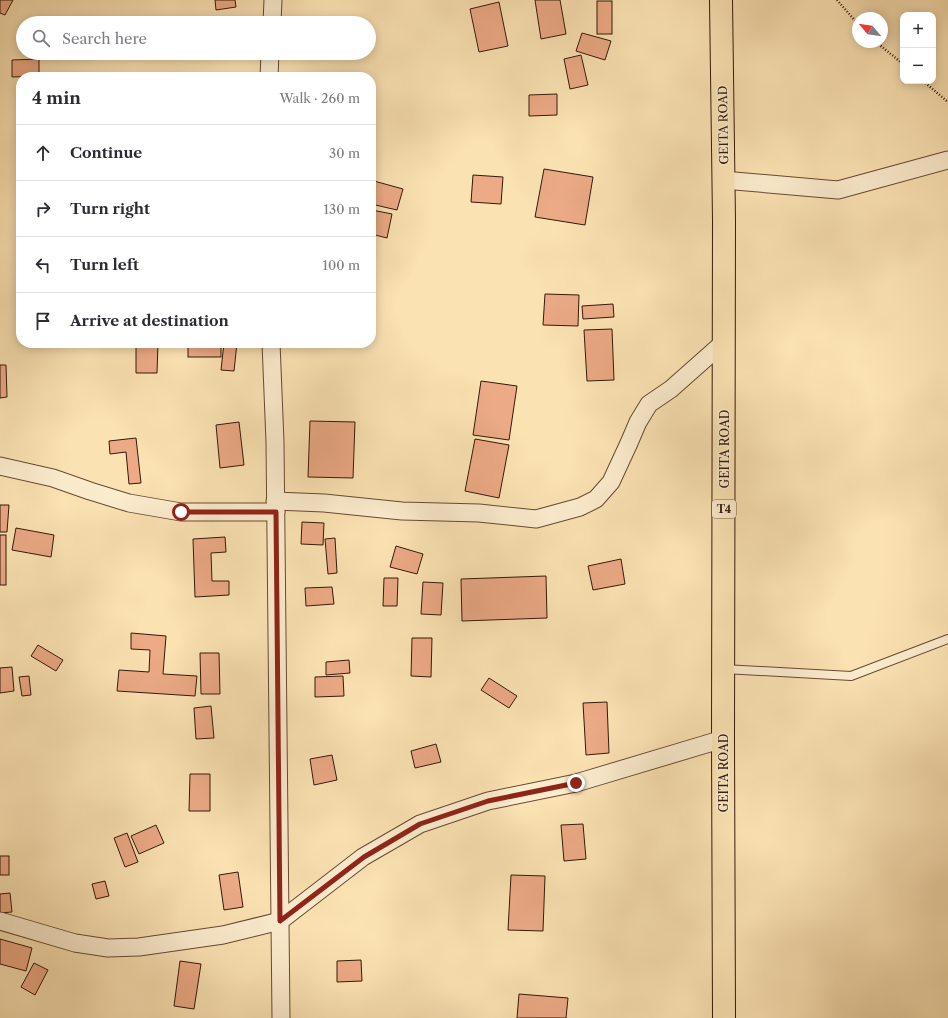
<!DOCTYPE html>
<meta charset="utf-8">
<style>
:root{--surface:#fff;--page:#f2f2f3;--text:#2b2b33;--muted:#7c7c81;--line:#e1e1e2}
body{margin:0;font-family:"Libre Caslon Text",serif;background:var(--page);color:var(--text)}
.controls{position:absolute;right:12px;top:12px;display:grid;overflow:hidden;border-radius:8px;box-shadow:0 2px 10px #0003}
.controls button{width:36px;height:36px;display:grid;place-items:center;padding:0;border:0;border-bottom:1px solid var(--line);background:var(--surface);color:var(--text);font:20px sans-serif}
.compass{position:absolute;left:852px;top:12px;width:36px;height:36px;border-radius:50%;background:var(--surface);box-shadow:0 2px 10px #0003;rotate:299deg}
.stop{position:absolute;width:12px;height:12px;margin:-9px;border:3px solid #8f2418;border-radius:50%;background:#fff}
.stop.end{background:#8f2418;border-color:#fff;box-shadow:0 1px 4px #0008}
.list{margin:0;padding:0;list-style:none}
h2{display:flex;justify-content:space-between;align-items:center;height:52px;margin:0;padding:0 16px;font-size:17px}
h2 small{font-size:13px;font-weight:400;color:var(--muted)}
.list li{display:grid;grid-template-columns:26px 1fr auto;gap:12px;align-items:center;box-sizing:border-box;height:56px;padding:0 16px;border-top:1px solid var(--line)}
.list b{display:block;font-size:15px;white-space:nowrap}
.list em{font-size:13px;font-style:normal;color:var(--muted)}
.icon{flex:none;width:22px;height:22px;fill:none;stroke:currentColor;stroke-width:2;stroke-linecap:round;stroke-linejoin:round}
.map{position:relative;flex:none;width:948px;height:1018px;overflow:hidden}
.search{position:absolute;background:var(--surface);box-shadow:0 2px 10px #0003;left:16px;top:16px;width:360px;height:44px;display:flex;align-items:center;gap:10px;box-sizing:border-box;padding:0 14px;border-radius:22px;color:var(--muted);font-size:15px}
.panel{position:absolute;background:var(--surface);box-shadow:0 2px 10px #0003;left:16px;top:72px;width:360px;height:276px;border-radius:16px}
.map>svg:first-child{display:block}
.building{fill:#ecaa86;stroke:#351807}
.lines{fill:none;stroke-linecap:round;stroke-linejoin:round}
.service-casing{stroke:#664a32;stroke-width:10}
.minor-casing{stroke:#664a32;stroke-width:19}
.trunk-casing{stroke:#351807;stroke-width:24}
.path{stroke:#351807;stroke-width:2.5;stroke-dasharray:1 2;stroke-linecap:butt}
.service{stroke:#fcecce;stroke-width:8}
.minor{stroke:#fcecce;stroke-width:17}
.trunk{stroke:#fbe2b3;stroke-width:22}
.route{stroke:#8f2418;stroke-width:5}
.labels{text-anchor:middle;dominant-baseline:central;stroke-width:3;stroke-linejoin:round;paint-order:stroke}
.shield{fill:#fcecce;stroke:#715843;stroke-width:1}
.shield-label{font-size:11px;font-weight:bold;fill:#351807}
.street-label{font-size:12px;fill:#351807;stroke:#fcecce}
</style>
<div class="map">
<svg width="948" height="1018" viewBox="0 0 948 1018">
<rect width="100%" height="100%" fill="#fbe2b3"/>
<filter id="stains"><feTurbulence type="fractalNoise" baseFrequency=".005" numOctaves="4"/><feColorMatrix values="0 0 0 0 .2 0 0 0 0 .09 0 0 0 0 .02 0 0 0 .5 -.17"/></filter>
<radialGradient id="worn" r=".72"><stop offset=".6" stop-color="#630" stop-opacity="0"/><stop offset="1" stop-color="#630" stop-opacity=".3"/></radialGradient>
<g class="building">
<path d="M0 0H13L5 15 0 13Z"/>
<path d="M215 0H235L236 7 216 10Z"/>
<path d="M535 0H560L566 34 541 39Z"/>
<rect x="597" y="1" width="15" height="33"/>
<path d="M499 2 508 46 479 52 470 9Z"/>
<path d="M582 33 611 41 605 60 576 51Z"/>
<path d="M581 55 588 85 570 89 564 59Z"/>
<path d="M39 59V76L12 77V60Z"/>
<path d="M557 94V115L529 116V95Z"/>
<path d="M544 169 593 177 585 225 535 217Z"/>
<path d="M473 175 503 177 501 204 471 202Z"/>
<path d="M374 181 403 189 397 210 371 204V192Z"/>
<path d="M372 210 392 214 387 238 371 234Z"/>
<path d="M545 294 579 295 578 326 543 325Z"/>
<path d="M613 304 614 317 583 319 582 306Z"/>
<path d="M612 329 614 380 587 381 584 330Z"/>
<path d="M136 343H158L157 373H136Z"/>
<rect x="188" y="343" width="33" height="14"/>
<path d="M224 343H237L234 371 221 370Z"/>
<path d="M0 365H6L7 397 0 398Z"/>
<path d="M481 381 517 386 509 440 473 435Z"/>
<path d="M310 421 355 422 353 478 308 477Z"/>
<path d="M239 422 244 465 220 468 216 425Z"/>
<path d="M136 438 141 483 129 484 126 452 110 454 109 441Z"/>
<path d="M475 439 509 445 499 498 465 491Z"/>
<path d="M0 505H9L7 532H0Z"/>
<path d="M302 522 324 523 323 545 301 544Z"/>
<path d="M16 528 54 535 51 557 12 550Z"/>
<rect x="0" y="535" width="6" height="50"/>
<path d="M225 537 226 552 211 553 212 581H229V595L195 597 193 539Z"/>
<path d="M335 538 337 573 328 574 325 539Z"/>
<path d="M396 546 423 554 417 574 390 567Z"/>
<path d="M621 559 625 584 593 590 588 566Z"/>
<path d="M546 576 547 618 462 621 461 579Z"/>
<path d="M384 578H398L397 606H383Z"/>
<path d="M423 582 443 583 441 615 421 614Z"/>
<path d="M332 587 334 604 306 606 305 588Z"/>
<path d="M131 633 166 636 163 674 197 676 195 696 117 691 119 670 149 672 150 650 131 649Z"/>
<path d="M412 638H432L431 677 411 676Z"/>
<path d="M38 645 63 660 56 671 31 656Z"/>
<path d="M200 653H219L220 694H201Z"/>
<path d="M349 660 350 673 326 675V662Z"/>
<path d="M12 667 14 691 0 693V668Z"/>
<path d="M29 676 31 695 22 696 19 677Z"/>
<path d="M343 676 344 696 315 697V677Z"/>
<path d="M489 678 517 696 509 708 481 690Z"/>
<path d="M607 702 609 753 586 755 583 703Z"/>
<path d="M211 706 214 738 196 739 194 708Z"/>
<path d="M436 744 441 762 415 768 411 751Z"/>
<path d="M332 755 337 780 314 785 310 759Z"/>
<path d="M190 774H210V811H189Z"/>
<path d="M583 824 586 859 564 861 561 825Z"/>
<path d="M156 825 164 843 139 854 131 836Z"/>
<path d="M127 833 138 862 125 867 114 838Z"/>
<rect x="0" y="856" width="9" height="19"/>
<path d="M238 872 243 907 224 910 219 875Z"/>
<path d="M511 875 545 876 543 931 508 930Z"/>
<path d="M105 881 109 896 96 899 92 884Z"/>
<path d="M10 893 12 912 0 913V894Z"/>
<path d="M0 939 32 948 26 971 0 964Z"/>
<path d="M361 960 362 981 337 982V961Z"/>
<path d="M180 961 201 964 194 1009 174 1006Z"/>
<path d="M34 963 48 970 35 995 21 987Z"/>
<path d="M519 994 568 998 566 1018H517Z"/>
</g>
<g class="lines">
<g class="service-casing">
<path id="service" d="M724 669 851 676 948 639"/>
</g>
<g class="minor-casing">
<g id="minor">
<path d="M272 23 273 0"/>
<path d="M269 77 270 53"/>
<path d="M723 180 838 190 948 160"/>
<path d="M271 343 275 442 281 1018"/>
<path d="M0 466 53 478 90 491 129 503 181 512H276"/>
<path d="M275 501 324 503 402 511 479 513 536 519 580 507 596 499 611 482 629 443 638 422 649 404 671 389 724 342"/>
<path d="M0 921 75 943 108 948 139 947 223 935 280 921 363 857 420 824 488 801 576 783 723 739"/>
</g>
</g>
<g class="trunk-casing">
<path id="trunk" d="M721 0 724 220 723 739 724 1018"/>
</g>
<g class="path">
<path d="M837 0 858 24"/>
<path d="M876 42 903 64"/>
<path d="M923 81 948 102"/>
</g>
<use href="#service" class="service"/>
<use href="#minor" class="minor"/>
<use href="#trunk" class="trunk"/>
</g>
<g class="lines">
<path class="route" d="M181 512H276L280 921 364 857 420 824 488 801 576 783"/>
</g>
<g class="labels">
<rect class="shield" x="712" y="500" width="24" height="18" rx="3"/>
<g class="shield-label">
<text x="724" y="509">T4</text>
</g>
<g class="street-label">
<text transform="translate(723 125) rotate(-91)">GEITA ROAD</text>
<text transform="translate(724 449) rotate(-90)">GEITA ROAD</text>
<text transform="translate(723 773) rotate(-90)">GEITA ROAD</text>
</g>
</g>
<rect width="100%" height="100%" filter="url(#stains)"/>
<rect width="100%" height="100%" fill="url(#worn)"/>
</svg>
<div class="controls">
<button>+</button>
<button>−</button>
</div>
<svg class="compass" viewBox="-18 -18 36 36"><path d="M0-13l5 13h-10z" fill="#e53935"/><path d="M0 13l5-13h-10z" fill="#7c7c81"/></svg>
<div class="stop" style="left:181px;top:512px"></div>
<div class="stop end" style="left:576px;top:783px"></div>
<div class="search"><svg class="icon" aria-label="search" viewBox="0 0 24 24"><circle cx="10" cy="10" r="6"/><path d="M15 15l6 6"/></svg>Search here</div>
<section class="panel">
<h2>4 min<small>Walk · 260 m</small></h2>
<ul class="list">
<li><svg class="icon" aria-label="ahead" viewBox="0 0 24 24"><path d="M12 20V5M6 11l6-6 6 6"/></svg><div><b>Continue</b></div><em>30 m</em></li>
<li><svg class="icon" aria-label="right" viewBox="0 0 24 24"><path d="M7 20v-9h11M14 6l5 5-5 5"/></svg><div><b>Turn right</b></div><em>130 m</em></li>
<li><svg class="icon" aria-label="left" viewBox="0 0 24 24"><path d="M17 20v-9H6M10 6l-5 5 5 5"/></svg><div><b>Turn left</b></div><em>100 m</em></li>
<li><svg class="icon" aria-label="arrive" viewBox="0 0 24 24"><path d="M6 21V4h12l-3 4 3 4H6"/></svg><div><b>Arrive at destination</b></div></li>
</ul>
</section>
</div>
